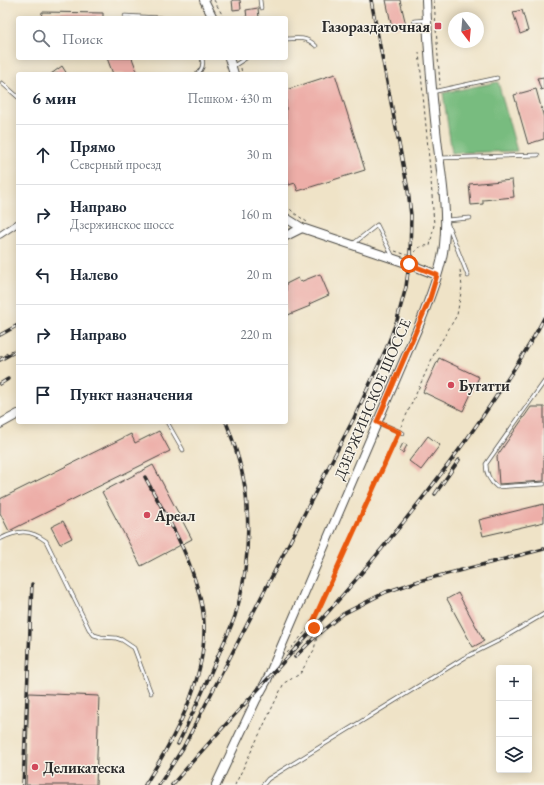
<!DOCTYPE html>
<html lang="ru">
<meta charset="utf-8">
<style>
:root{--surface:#fff;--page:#f6f6f7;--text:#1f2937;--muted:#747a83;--line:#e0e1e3}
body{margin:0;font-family:"EB Garamond",serif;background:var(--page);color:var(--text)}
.controls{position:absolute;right:12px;bottom:12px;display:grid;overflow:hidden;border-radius:4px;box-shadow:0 2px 10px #0003}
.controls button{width:36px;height:36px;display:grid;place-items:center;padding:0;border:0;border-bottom:1px solid var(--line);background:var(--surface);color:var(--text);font:20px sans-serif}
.compass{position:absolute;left:448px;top:12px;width:36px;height:36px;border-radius:50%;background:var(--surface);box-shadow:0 2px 10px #0003;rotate:164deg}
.stop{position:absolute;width:12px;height:12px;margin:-9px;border:3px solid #ea580c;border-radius:50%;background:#fff}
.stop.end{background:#ea580c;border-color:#fff;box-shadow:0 1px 4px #0008}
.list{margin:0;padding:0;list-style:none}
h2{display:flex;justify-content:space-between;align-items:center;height:52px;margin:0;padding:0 16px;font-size:17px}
h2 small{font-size:13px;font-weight:400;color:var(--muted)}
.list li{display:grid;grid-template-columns:26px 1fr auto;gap:12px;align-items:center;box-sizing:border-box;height:60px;padding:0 16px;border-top:1px solid var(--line)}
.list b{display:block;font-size:15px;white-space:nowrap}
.list p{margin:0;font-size:13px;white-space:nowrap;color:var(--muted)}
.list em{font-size:13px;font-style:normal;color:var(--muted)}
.icon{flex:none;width:22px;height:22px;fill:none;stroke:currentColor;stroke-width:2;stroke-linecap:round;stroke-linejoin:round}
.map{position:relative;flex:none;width:544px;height:785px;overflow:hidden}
.search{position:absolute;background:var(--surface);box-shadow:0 2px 10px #0003;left:16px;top:16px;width:272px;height:44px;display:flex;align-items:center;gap:10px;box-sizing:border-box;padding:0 14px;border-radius:4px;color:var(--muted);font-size:15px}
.panel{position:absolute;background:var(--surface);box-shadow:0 2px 10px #0003;left:16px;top:72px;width:272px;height:352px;border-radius:4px}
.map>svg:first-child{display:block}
.forest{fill:#78bc7f;stroke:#527455}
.building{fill:#edaea8}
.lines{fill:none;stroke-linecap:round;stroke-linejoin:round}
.lane-casing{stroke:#484742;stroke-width:4.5}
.street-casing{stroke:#484742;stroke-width:7}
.secondary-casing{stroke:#484742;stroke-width:10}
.path{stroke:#484742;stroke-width:1;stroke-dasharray:3 3;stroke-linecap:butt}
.lane{stroke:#fff;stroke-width:3}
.street{stroke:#fff;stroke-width:5.5}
.secondary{stroke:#fff;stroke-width:8}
.rail-casing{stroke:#2b2b2b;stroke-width:3.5}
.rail{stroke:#f7f3e8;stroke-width:2;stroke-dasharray:6;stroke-linecap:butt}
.route{stroke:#ea580c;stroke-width:5}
.poi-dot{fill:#d1495b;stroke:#f7f3e8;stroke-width:1.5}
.labels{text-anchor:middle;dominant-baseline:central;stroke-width:3;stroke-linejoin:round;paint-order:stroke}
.poi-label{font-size:15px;font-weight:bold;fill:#2b2b2b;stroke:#f7f3e8;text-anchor:start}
.street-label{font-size:15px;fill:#2b2b2b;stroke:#f7f3e8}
</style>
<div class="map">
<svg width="544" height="785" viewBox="0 0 544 785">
<rect width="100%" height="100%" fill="#f7f3e8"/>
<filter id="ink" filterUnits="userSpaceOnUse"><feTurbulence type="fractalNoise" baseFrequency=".025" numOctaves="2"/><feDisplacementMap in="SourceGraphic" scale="8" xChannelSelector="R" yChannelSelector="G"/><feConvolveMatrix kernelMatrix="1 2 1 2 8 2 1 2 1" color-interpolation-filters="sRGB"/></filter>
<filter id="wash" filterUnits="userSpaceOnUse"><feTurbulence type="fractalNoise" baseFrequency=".012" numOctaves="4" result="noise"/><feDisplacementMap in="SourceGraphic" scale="16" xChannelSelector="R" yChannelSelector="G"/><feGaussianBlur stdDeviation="0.9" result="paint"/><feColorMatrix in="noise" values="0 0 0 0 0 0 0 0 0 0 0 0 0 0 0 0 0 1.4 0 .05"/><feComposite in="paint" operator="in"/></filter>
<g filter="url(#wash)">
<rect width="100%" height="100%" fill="#efe3c7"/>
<path class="forest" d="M498 82 517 151 452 153 443 93Z"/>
<g id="blocks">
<g class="building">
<path d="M232 0H240L241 9 233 10Z"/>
<path d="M386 0H400L406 25 392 28Z"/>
<path d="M258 8 259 18H247L246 10Z"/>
<path d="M522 10 528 31 520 34 513 12Z"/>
<path d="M42 12 103 13V18H41Z"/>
<path d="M107 58H132L138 74H113Z"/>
<path d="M62 66 67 74H51Z"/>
<path d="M335 74 365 170 298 191 295 183 289 185 286 174V90Z"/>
<path d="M544 77V89L541 90 537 78Z"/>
<path d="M536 89 544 118V139L528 144 514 95Z"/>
<path d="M512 180 514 197 483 200V204L471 205 469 184Z"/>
<path d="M320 274 329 295 309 304 310 306 288 315 286 309V284L298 278 300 282Z"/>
<path d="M439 358 479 377 463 411 423 392Z"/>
<path d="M531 407H544V481L499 484 497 456Z"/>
<path d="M159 431 170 451 9 531 0 513V499L131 434 135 443Z"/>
<path d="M428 436 440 445 421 470 409 461Z"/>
<path d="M403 443 407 445 403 453 399 451Z"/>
<path d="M153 465 192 539 141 566 102 492Z"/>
<path d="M544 504V522L483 536 479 520Z"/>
<path d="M63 521 72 538 60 544 51 527Z"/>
<path d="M458 593 484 641 473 647 447 599Z"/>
<path d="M29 693 99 696 96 785H26Z"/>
</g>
</g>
</g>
<g filter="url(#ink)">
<use href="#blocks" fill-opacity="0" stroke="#484742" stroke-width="1"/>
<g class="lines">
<g class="lane-casing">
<g id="lane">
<path d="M260 0 261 8"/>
<path d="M125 16 161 18"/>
<path d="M414 21 427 20"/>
<path d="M286 39C298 38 307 37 316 46"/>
<path d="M232 67 246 58"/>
<path d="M197 74C202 70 204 65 202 58"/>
<path d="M2 83 18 97"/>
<path d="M432 92 497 78"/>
<path d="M440 158 538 155"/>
<path d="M446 220 470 218"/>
<path d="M448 225 468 276"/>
<path d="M353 244 377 225 393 257"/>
<path d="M544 382 486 464C486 473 489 481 497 487L544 484"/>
<path d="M167 422 183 450"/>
<path d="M378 422 403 433"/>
<path d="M0 539C18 530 30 529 46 541L89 629 94 635 101 637 116 638 122 640 134 648 151 693"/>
<path d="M263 785 268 779 464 658 498 641 544 614"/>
</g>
</g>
<g class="street-casing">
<path id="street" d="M0 235 18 223"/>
</g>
<g class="secondary-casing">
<g id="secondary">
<path d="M204 0 213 18"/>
<path d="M229 58 234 74"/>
<path d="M286 218 302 228 409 264 437 275"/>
<path d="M286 236 302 228"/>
<path d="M0 424 18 414"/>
<path d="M216 785 256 700 267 680 422 318C430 297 442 267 444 245 448 210 441 174 437 139 432 93 428 47 426 0"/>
</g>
</g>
<g class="path">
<path d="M214 0 224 18"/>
<path d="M434 0 440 85"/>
<path d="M241 68 242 74"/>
<path d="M286 205 294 213 307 222"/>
<path d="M395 251 413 257C416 247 421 245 430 246L434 225 431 180 419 52"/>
<path d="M0 357 18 347"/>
<path d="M401 427 435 352 457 315 462 287 460 269"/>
<path d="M287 653 311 625"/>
<path d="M235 785 284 683 300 674 314 650 317 636 312 624 397 436"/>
</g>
<use href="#lane" class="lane"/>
<use href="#street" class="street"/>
<use href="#secondary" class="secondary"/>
<g class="rail-casing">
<g id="rail">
<path d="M0 335 18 325"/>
<path d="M0 360 18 350"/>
<path d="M0 384 8 379"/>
<path d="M435 494 459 460"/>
<path d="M295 657 317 635 343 614 386 592 419 581 544 549"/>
<path d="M178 744C192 715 205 687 217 658 223 644 230 630 235 616 247 578 250 535 246 495 243 470 235 445 226 422"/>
<path d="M23 785 32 584"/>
<path d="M145 785C174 739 206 681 204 625 204 609 199 592 194 577 183 542 162 509 145 477"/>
<path d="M159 785 183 748 354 418 386 349 397 320 406 287 410 256 411 215 408 190 371 0"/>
<path d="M172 785C218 731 267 681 314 628 374 560 432 490 483 416 504 384 527 352 544 318"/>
</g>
</g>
<use href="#rail" class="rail"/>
</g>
</g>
<g class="lines" filter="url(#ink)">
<path class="route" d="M314 628 312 624 399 432 377 422 430 298 437 275 409 264"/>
</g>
<g class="poi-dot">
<rect x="434" y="22" width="8" height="8" rx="2"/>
<circle cx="451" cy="385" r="4"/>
<circle cx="147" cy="515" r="4"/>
<circle cx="35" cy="767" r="4"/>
</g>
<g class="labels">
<g class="poi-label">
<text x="430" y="26" text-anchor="end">Газораздаточная</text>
<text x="459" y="385">Бугатти</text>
<text x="155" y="515">Ареал</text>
<text x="43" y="767">Деликатеска</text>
</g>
<g class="street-label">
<text transform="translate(372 399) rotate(-67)">ДЗЕРЖИНСКОЕ ШОССЕ</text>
</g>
</g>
</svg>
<div class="controls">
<button>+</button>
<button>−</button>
<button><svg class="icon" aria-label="layers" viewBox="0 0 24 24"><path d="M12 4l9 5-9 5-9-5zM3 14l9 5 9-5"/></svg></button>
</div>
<svg class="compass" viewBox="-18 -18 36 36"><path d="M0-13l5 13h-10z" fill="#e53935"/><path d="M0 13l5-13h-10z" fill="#747a83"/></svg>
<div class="stop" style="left:409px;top:264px"></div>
<div class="stop end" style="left:314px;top:628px"></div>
<div class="search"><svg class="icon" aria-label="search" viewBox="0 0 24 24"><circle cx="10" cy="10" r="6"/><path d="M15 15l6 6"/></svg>Поиск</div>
<section class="panel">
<h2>6 мин<small>Пешком · 430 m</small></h2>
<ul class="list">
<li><svg class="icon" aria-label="ahead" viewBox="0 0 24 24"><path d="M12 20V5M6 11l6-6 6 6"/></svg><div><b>Прямо</b><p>Северный проезд</p></div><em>30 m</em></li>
<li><svg class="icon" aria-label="right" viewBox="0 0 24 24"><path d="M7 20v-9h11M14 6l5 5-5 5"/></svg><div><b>Направо</b><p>Дзержинское шоссе</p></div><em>160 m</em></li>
<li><svg class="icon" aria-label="left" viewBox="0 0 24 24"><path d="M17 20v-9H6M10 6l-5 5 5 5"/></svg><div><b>Налево</b></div><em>20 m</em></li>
<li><svg class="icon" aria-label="right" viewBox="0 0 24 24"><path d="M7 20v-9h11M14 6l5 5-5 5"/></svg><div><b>Направо</b></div><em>220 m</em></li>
<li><svg class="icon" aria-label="arrive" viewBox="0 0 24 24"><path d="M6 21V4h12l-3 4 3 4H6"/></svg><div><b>Пункт назначения</b></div></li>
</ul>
</section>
</div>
